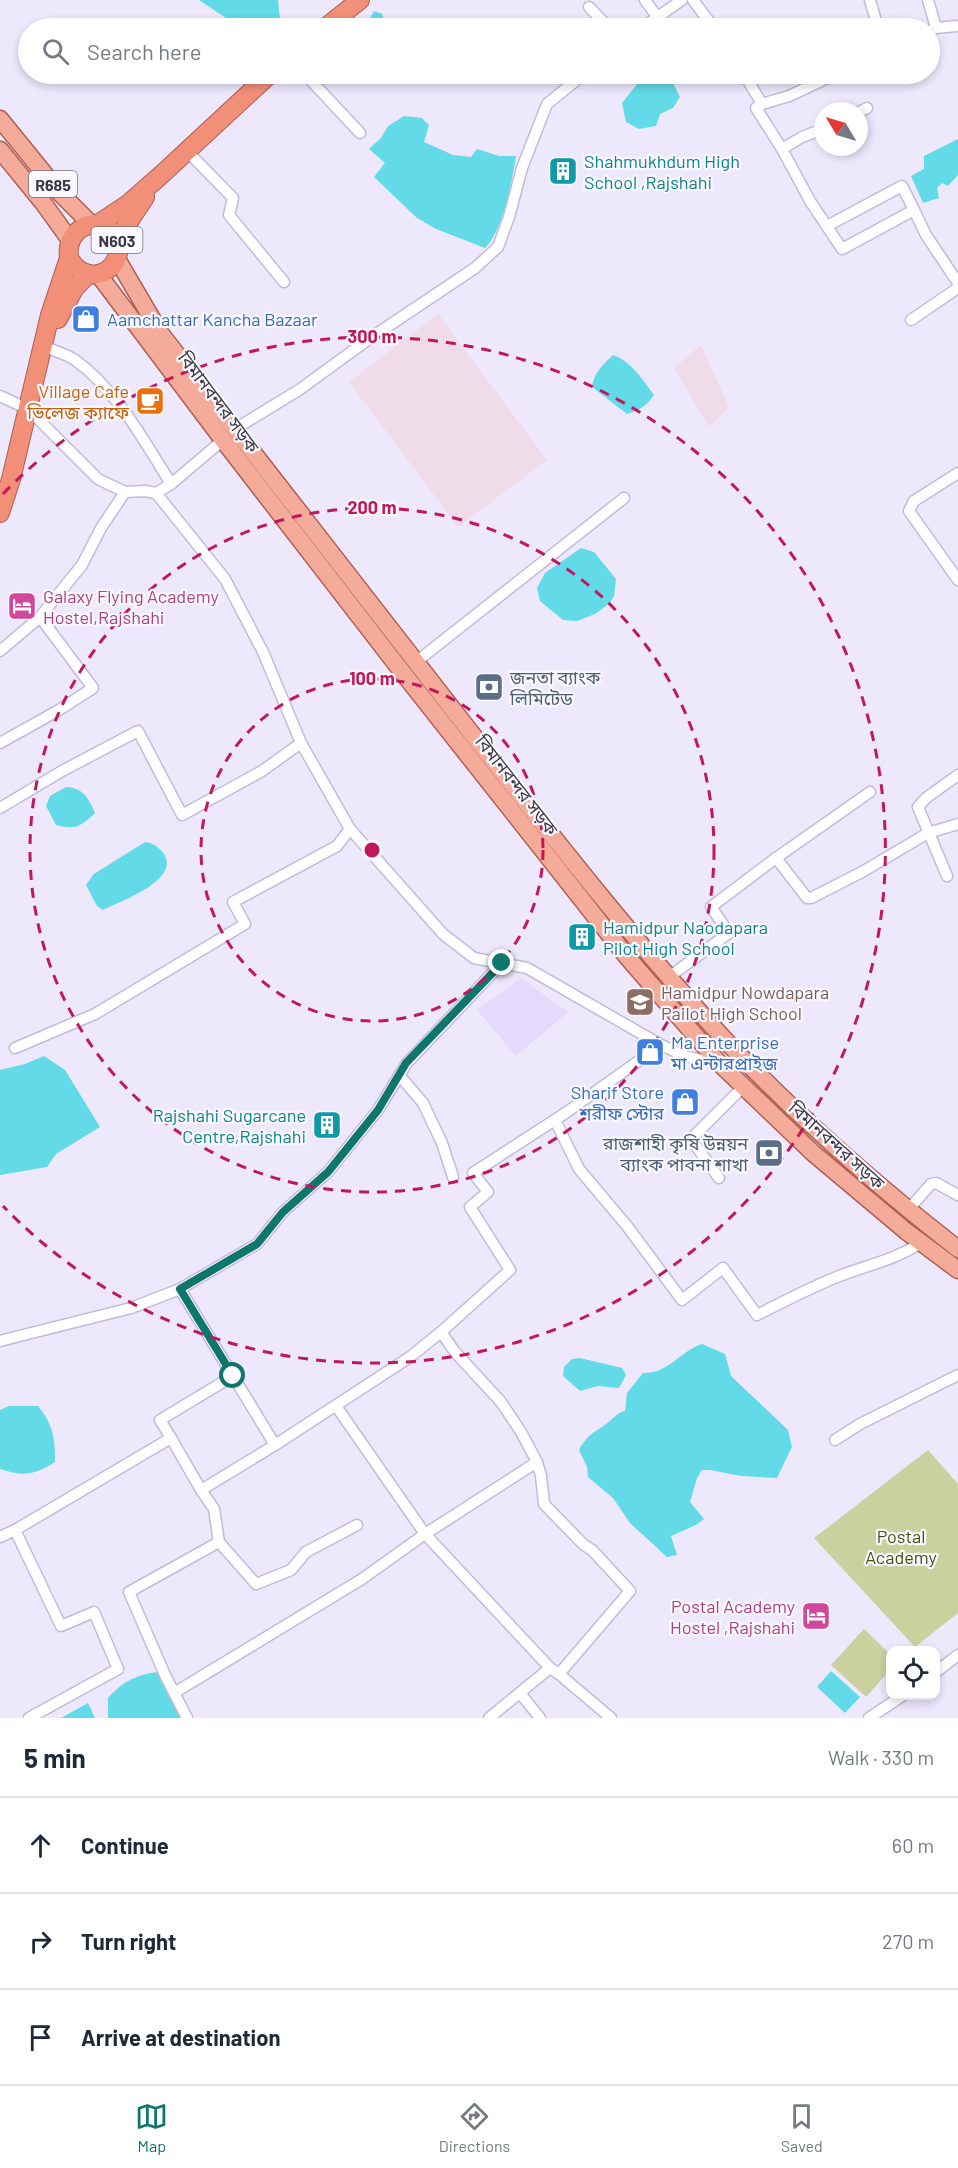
<!DOCTYPE html>
<meta charset="utf-8">
<style>
:root{--surface:#fff;--page:#f6f6f7;--text:#1f2937;--muted:#747a83;--line:#e0e1e3;--accent:#0f766e}
body{margin:0;font-family:Barlow,"Noto Sans Bengali",sans-serif;background:var(--page);color:var(--text)}
.controls{position:absolute;right:18px;bottom:18px;display:grid;overflow:hidden;border-radius:12px;box-shadow:0 3px 9px #0003}
.controls button{width:54px;height:54px;display:grid;place-items:center;padding:0;border:0;border-bottom:2px solid var(--line);background:var(--surface);color:var(--text);font:30px sans-serif}
.compass{position:absolute;left:814px;top:102px;width:54px;height:54px;border-radius:50%;background:var(--surface);box-shadow:0 3px 9px #0003;rotate:308deg}
.stop{position:absolute;width:18px;height:18px;margin:-14px;border:4px solid #0f766e;border-radius:50%;background:#fff}
.stop.end{background:#0f766e;border-color:#fff;box-shadow:0 2px 6px #0008}
.list{margin:0;padding:0;list-style:none}
h2{display:flex;justify-content:space-between;align-items:center;height:78px;margin:0;padding:0 24px;font-size:26px}
h2 small{font-size:20px;font-weight:400;color:var(--muted)}
.list li{display:grid;grid-template-columns:39px 1fr auto;gap:18px;align-items:center;box-sizing:border-box;height:96px;padding:0 24px;border-top:2px solid var(--line)}
.list b{display:block;font-size:22px;white-space:nowrap}
.list em{font-size:20px;font-style:normal;color:var(--muted)}
.icon{flex:none;width:33px;height:33px;fill:none;stroke:currentColor;stroke-width:2;stroke-linecap:round;stroke-linejoin:round}
.map{position:relative;flex:none;width:958px;height:1718px;overflow:hidden}
.search{position:absolute;background:var(--surface);box-shadow:0 3px 9px #0003;left:18px;right:18px;top:18px;height:66px;display:flex;align-items:center;gap:15px;box-sizing:border-box;padding:0 21px;border-radius:33px;color:var(--muted);font-size:22px}
.sheet{height:366px;background:var(--surface)}
nav{display:flex;justify-content:space-around;align-items:center;box-sizing:border-box;height:84px;border-top:2px solid var(--line);background:var(--surface);font-size:16px;color:var(--muted)}
nav a{display:grid;justify-items:center;gap:3px}
nav .on{color:var(--accent)}
.map>svg:first-child{display:block}
.industrial{fill:#f0dbe9}
.built{fill:#e4dbfc}
.green{fill:#cad19f}
.water{fill:#62dae7}
.lines{fill:none;stroke-linecap:round;stroke-linejoin:round}
.minor-casing{stroke:#c3badb;stroke-width:13}
.primary-casing{stroke:#b05e51;stroke-width:19}
.trunk-casing{stroke:#b05e51;stroke-width:20}
.minor{stroke:#fff;stroke-width:10}
.primary{stroke:#f5ab9a;stroke-width:16}
.trunk{stroke:#f28f78;stroke-width:18}
.route{stroke:#0f766e;stroke-width:8}
.ring{fill:none;stroke:#c2185b;stroke-width:3;stroke-dasharray:10 8}
.labels{text-anchor:middle;dominant-baseline:central;stroke-width:4.5;stroke-linejoin:round;paint-order:stroke}
.shield{fill:#faf8ff;stroke:#75727e;stroke-width:1.5}
.shield-label{font-size:16px;font-weight:bold;fill:#3c3846}
.culture-label{font-size:18px;fill:#0d838f;stroke:#faf8ff;text-anchor:start}
.shop-label{font-size:18px;fill:#366cbe;stroke:#faf8ff;text-anchor:start}
.food-label{font-size:18px;fill:#c56008;stroke:#faf8ff;text-anchor:end}
.street-label{font-size:18px;fill:#3c3846;stroke:#faf8ff}
.hotel-label{font-size:18px;fill:#b23c85;stroke:#faf8ff;text-anchor:start}
.service-label{font-size:18px;fill:#4e5e75;stroke:#faf8ff;text-anchor:start}
.education-label{font-size:18px;fill:#785e54;stroke:#faf8ff;text-anchor:start}
.park-label{font-size:18px;fill:#4a4f10;stroke:#faf8ff}
.centre{fill:#c2185b;stroke:#faf8ff;stroke-width:3}
.ring-label{font-size:18px;text-anchor:middle;font-weight:bold;fill:#c2185b;stroke:#faf8ff;stroke-width:4.5;stroke-linejoin:round;paint-order:stroke}
</style>
<div class="map">
<svg width="958" height="1718" viewBox="0 0 958 1718">
<rect width="100%" height="100%" fill="#eee8fd"/>
<g class="industrial">
<path d="M438 314 547 460 458 527 349 382Z"/>
<path d="M701 345 729 407 709 427 674 368Z"/>
</g>
<path class="built" d="M521 978 568 1012 516 1056 477 1010Z"/>
<g class="green">
<path d="M928 1450 958 1484V1613L915 1647 814 1538Z"/>
<path d="M864 1629 890 1654V1670L866 1697 831 1665Z"/>
</g>
<g class="water">
<path d="M199 0H278L281 28H241Z"/>
<path d="M374 11 382 14 387 28H367L366 26Z"/>
<path d="M662 76 672 81 680 97 673 108 660 114 656 126 639 129 626 122 622 103 641 79Z"/>
<path d="M404 116 422 118 429 125 424 142 453 155 471 157 477 149 499 156H516C512 181 503 231 485 248L436 229 417 218 374 177 385 163 369 149 381 138 388 126Z"/>
<path d="M958 139V175L948 186 942 183 937 188 939 198 923 203 911 176 924 169V156Z"/>
<path d="M613 355C631 361 643 380 654 395 647 406 639 410 627 414L592 387C594 373 603 364 613 355Z"/>
<path d="M581 548 594 552 616 579 614 596 610 603 595 614 577 621 563 620 540 601 537 588 545 573Z"/>
<path d="M66 787C84 788 88 798 95 813 80 827 76 830 56 825L46 806 50 796Z"/>
<path d="M145 842C153 843 159 847 164 854 181 880 119 902 103 910L97 906 86 885 94 874Z"/>
<path d="M44 1056 65 1070 100 1127 56 1154 47 1167 0 1175V1070L25 1064Z"/>
<path d="M702 1344 725 1354 731 1376 788 1430 792 1447 777 1478 741 1476 710 1470H702L697 1478 690 1502 704 1519 696 1525 671 1536 677 1555 667 1557 630 1523 613 1498 588 1477 587 1467 579 1450C591 1429 597 1433 612 1419 617 1415 619 1412 625 1411L627 1393 643 1373C668 1374 679 1352 702 1344Z"/>
<path d="M580 1358 622 1368 626 1375 619 1388 598 1386 580 1391 563 1376 564 1367 572 1359Z"/>
<path d="M9 1406H38C53 1424 55 1439 55 1462 34 1475 24 1477 0 1469V1410Z"/>
<path d="M831 1671 860 1697 845 1713 817 1687Z"/>
<path d="M158 1672 171 1691 184 1718H108V1698C122 1682 137 1674 158 1672Z"/>
<path d="M88 1703 95 1718H61Z"/>
</g>
<g class="lines">
<g class="minor-casing">
<g id="minor">
<path d="M645 0 658 18"/>
<path d="M693 0 714 28"/>
<path d="M870 0 878 28"/>
<path d="M928 0 936 28"/>
<path d="M589 7 609 28"/>
<path d="M642 28 682 0"/>
<path d="M930 31 936 28 956 26"/>
<path d="M305 74 360 133"/>
<path d="M744 74 762 104 789 96 836 74"/>
<path d="M762 104 756 108 782 149 810 201 842 249 914 210 926 235 958 283"/>
<path d="M859 112 867 108"/>
<path d="M782 149 802 137 823 129"/>
<path d="M187 151 233 198 229 215 284 282"/>
<path d="M827 226 902 186 914 210"/>
<path d="M911 320 958 288"/>
<path d="M45 347C55 351 66 354 75 360 116 389 145 442 171 484"/>
<path d="M0 396 28 409 98 479 125 492 145 491 156 493 171 484 223 440"/>
<path d="M235 429 299 390 369 339 475 268 498 247 509 217 522 168 547 104 584 74"/>
<path d="M958 473 914 501 909 511 958 580"/>
<path d="M156 493 225 579 263 652 301 743 350 829 443 934 474 958 527 968 661 1045 685 1056 720 1064"/>
<path d="M0 651 40 617 82 565 101 528 125 492"/>
<path d="M416 662 624 498"/>
<path d="M0 743 59 710 93 688 40 617"/>
<path d="M0 808 62 771 138 731 182 815 262 771 301 743"/>
<path d="M776 858 807 898H811L862 872 928 833 958 824"/>
<path d="M947 876 918 807 926 798 958 775"/>
<path d="M669 977 729 933 711 907 776 858 870 792"/>
<path d="M15 1048 95 1014 245 924 233 902 337 846 350 829"/>
<path d="M399 1075 423 1103 442 1143 453 1177"/>
<path d="M555 1120 579 1169 627 1226 682 1300 723 1268 757 1315C785 1301 813 1286 842 1275 871 1264 894 1260 921 1243"/>
<path d="M719 1178 691 1139 744 1086"/>
<path d="M908 1210 931 1184 936 1183 958 1195"/>
<path d="M180 1289 275 1445 410 1357 441 1332 510 1270 470 1207 488 1192 473 1173 564 1114 661 1045"/>
<path d="M441 1332 455 1352 501 1402 521 1432 537 1462 541 1476 544 1504 584 1545 592 1550 630 1591 559 1674 550 1668 489 1718"/>
<path d="M0 1341 131 1308 180 1289 257 1244 283 1212 328 1172 378 1110 407 1063 502 963"/>
<path d="M336 1406 425 1534 537 1462"/>
<path d="M171 1438 201 1490"/>
<path d="M835 1440 860 1424 958 1375"/>
<path d="M0 1537 15 1530"/>
<path d="M219 1542 256 1584 291 1570 306 1552 357 1525"/>
<path d="M936 1672 958 1655"/>
<path d="M559 1674 611 1718"/>
<path d="M174 1693 362 1579 425 1534 550 1668"/>
<path d="M520 1693 540 1718"/>
<path d="M29 1718 118 1669 94 1612 61 1626 15 1530 171 1438 160 1420 233 1376"/>
<path d="M187 1718 165 1675 129 1592 219 1542 214 1509 201 1490 275 1445"/>
<path d="M869 1718 902 1696"/>
</g>
</g>
<g class="primary-casing">
<g id="primary">
<path d="M0 119 60 193 91 224"/>
<path d="M0 150 44 204 70 240"/>
<path d="M117 259 161 334C259 460 356 585 454 711 542 823 629 936 726 1041 797 1116 877 1186 958 1249"/>
<path d="M98 274 223 440 403 673 628 958 720 1064 813 1153 907 1232 958 1270"/>
</g>
</g>
<g class="trunk-casing">
<g id="trunk">
<path d="M325 28 360 0"/>
<path d="M98 224 128 204 160 176 270 74"/>
<path d="M119 249 124 229 145 197"/>
<path d="M58 319 74 289 88 274"/>
<path d="M0 513 11 479 50 315 69 258C66 235 83 220 105 226 142 256 92 298 69 258"/>
</g>
</g>
<use href="#minor" class="minor"/>
<use href="#primary" class="primary"/>
<use href="#trunk" class="trunk"/>
</g>
<g class="lines">
<path class="route" d="M233 1376 180 1289 257 1244 283 1212 328 1172 378 1110 406 1063 502 963"/>
</g>
<g class="ring">
<circle cx="372" cy="850" r="171"/>
<circle cx="372" cy="850" r="342"/>
<path d="M3 494A513 513 0 1 1 3 1206"/>
</g>
<defs>
<g id="building-square" transform="scale(1.5)"><rect x="-9" y="-9" width="18" height="18" rx="4" fill="#0f9aa8" stroke="#faf8ff"/><path d="M-4-6H4V6H1V3H-1V6H-4ZM-2.5-4.3h1.7v1.8h-1.7ZM.8-4.3h1.7v1.8H.8ZM-2.5-1h1.7V.8h-1.7ZM.8-1h1.7V.8H.8Z" fill="#fff"/></g>
<g id="shop-square" transform="scale(1.5)"><rect x="-9" y="-9" width="18" height="18" rx="4" fill="#3f7fe0" stroke="#faf8ff"/><path d="M-5-2.5h2.3a2.7 3.5 0 0 1 5.4 0H5L5.5 6h-11ZM-1.5-2.5h3a1.5 2.3 0 0 0-3 0Z" fill="#fff"/></g>
<g id="cafe-square" transform="scale(1.5)"><rect x="-9" y="-9" width="18" height="18" rx="4" fill="#e8710a" stroke="#faf8ff"/><path d="M-5.5-4.5H6V0H3Q3 3.5 0 3.5H-2.5Q-5.5 3.5-5.5 0ZM3-3.2v2h1.7v-2ZM-6 4.5H4V6H-6Z" fill="#fff"/></g>
<g id="hotel-square" transform="scale(1.5)"><rect x="-9" y="-9" width="18" height="18" rx="4" fill="#d1479c" stroke="#faf8ff"/><path d="M-6-4.5h1.5V1H6V5H4.5V3h-9V5H-6ZM-4 0a1.8 1.8 0 1 1 3.6 0ZM.5 0V-2.5h3Q6-2.5 6 0Z" fill="#fff"/></g>
<g id="bank-square" transform="scale(1.5)"><rect x="-9" y="-9" width="18" height="18" rx="4" fill="#5c6f8a" stroke="#faf8ff"/><path d="M-6-4H6V4H-6ZM0-2.3a2.3 2.3 0 1 0 0 4.6a2.3 2.3 0 1 0 0-4.6Z" fill="#fff"/></g>
<g id="school-square" transform="scale(1.5)"><rect x="-9" y="-9" width="18" height="18" rx="4" fill="#8d6e63" stroke="#faf8ff"/><path d="M0-5L7-2L0 1L-7-2ZM-4 1L0 2.5L4 1V4Q0 6-4 4Z" fill="#fff"/></g>
</defs>
<g fill-rule="evenodd">
<use href="#building-square" x="563" y="171"/>
<use href="#shop-square" x="86" y="319"/>
<use href="#cafe-square" x="150" y="401"/>
<use href="#hotel-square" x="22" y="606"/>
<use href="#bank-square" x="489" y="687"/>
<use href="#building-square" x="582" y="937"/>
<use href="#school-square" x="640" y="1002"/>
<use href="#shop-square" x="650" y="1052"/>
<use href="#shop-square" x="685" y="1102"/>
<use href="#building-square" x="327" y="1125"/>
<use href="#bank-square" x="769" y="1153"/>
<use href="#hotel-square" x="816" y="1616"/>
</g>
<g class="labels">
<g class="shield">
<rect x="29" y="171" width="48" height="26" rx="4.5"/>
<rect x="91.5" y="227" width="51" height="26" rx="4.5"/>
</g>
<g class="shield-label">
<text x="53" y="184">R685</text>
<text x="117" y="240">N603</text>
</g>
<g class="culture-label">
<text x="584" y="161">Shahmukhdum High<tspan x="584" dy="21">School ,Rajshahi</tspan></text>
<text x="603" y="927">Hamidpur Naodapara<tspan x="603" dy="21">Pilot High School</tspan></text>
<text x="306" y="1115" text-anchor="end">Rajshahi Sugarcane<tspan x="306" dy="21">Centre,Rajshahi</tspan></text>
</g>
<g class="shop-label">
<text x="107" y="319">Aamchattar Kancha Bazaar</text>
<text x="671" y="1042">Ma Enterprise<tspan x="671" dy="21">মা এন্টারপ্রাইজ</tspan></text>
<text x="664" y="1092" text-anchor="end">Sharif Store<tspan x="664" dy="21">শরীফ স্টোর</tspan></text>
</g>
<g class="food-label">
<text x="129" y="391">Village Cafe<tspan x="129" dy="21">ভিলেজ ক্যাফে</tspan></text>
</g>
<g class="street-label">
<text transform="translate(219 402) rotate(53)">বিমানবন্দর সড়ক</text>
<text transform="translate(517 785) rotate(52)">বিমানবন্দর সড়ক</text>
<text transform="translate(837 1145) rotate(42)">বিমানবন্দর সড়ক</text>
</g>
<g class="hotel-label">
<text x="43" y="596">Galaxy Flying Academy<tspan x="43" dy="21">Hostel,Rajshahi</tspan></text>
<text x="795" y="1606" text-anchor="end">Postal Academy<tspan x="795" dy="21">Hostel ,Rajshahi</tspan></text>
</g>
<g class="service-label">
<text x="510" y="677">জনতা ব্যাংক<tspan x="510" dy="21">লিমিটেড</tspan></text>
<text x="748" y="1143" text-anchor="end">রাজশাহী কৃষি উন্নয়ন<tspan x="748" dy="21">ব্যাংক পাবনা শাখা</tspan></text>
</g>
<g class="education-label">
<text x="661" y="992">Hamidpur Nowdapara<tspan x="661" dy="21">Pailot High School</tspan></text>
</g>
<g class="park-label">
<text x="901" y="1536">Postal<tspan x="901" dy="21">Academy</tspan></text>
</g>
</g>
<circle cx="372" cy="850" r="9" class="centre"/>
<g class="ring-label">
<text x="372" y="343">300 m</text>
<text x="372" y="514">200 m</text>
<text x="372" y="685">100 m</text>
</g>
</svg>
<div class="controls">
<button><svg class="icon" aria-label="locate" viewBox="0 0 24 24"><circle cx="12" cy="12" r="6"/><path d="M12 2v4M12 18v4M2 12h4M18 12h4"/></svg></button>
</div>
<svg class="compass" viewBox="-18 -18 36 36"><path d="M0-13l5 13h-10z" fill="#e53935"/><path d="M0 13l5-13h-10z" fill="#747a83"/></svg>
<div class="stop" style="left:233px;top:1376px"></div>
<div class="stop end" style="left:502px;top:963px"></div>
<div class="search"><svg class="icon" aria-label="search" viewBox="0 0 24 24"><circle cx="10" cy="10" r="6"/><path d="M15 15l6 6"/></svg>Search here</div>
</div>
<section class="sheet">
<h2>5 min<small>Walk · 330 m</small></h2>
<ul class="list">
<li><svg class="icon" aria-label="ahead" viewBox="0 0 24 24"><path d="M12 20V5M6 11l6-6 6 6"/></svg><div><b>Continue</b></div><em>60 m</em></li>
<li><svg class="icon" aria-label="right" viewBox="0 0 24 24"><path d="M7 20v-9h11M14 6l5 5-5 5"/></svg><div><b>Turn right</b></div><em>270 m</em></li>
<li><svg class="icon" aria-label="arrive" viewBox="0 0 24 24"><path d="M6 21V4h12l-3 4 3 4H6"/></svg><div><b>Arrive at destination</b></div></li>
</ul>
</section>
<nav>
<a class="on"><svg class="icon" aria-label="map" viewBox="0 0 24 24"><path d="M3 6l6-2 6 2 6-2v14l-6 2-6-2-6 2zM9 4v14M15 6v14"/></svg>Map</a>
<a><svg class="icon" aria-label="directions" viewBox="0 0 24 24"><path d="M12 3l9 9-9 9-9-9zM9 14v-3h6M13 9l2 2-2 2"/></svg>Directions</a>
<a><svg class="icon" aria-label="saved" viewBox="0 0 24 24"><path d="M7 4h10v16l-5-4-5 4z"/></svg>Saved</a>
</nav>
